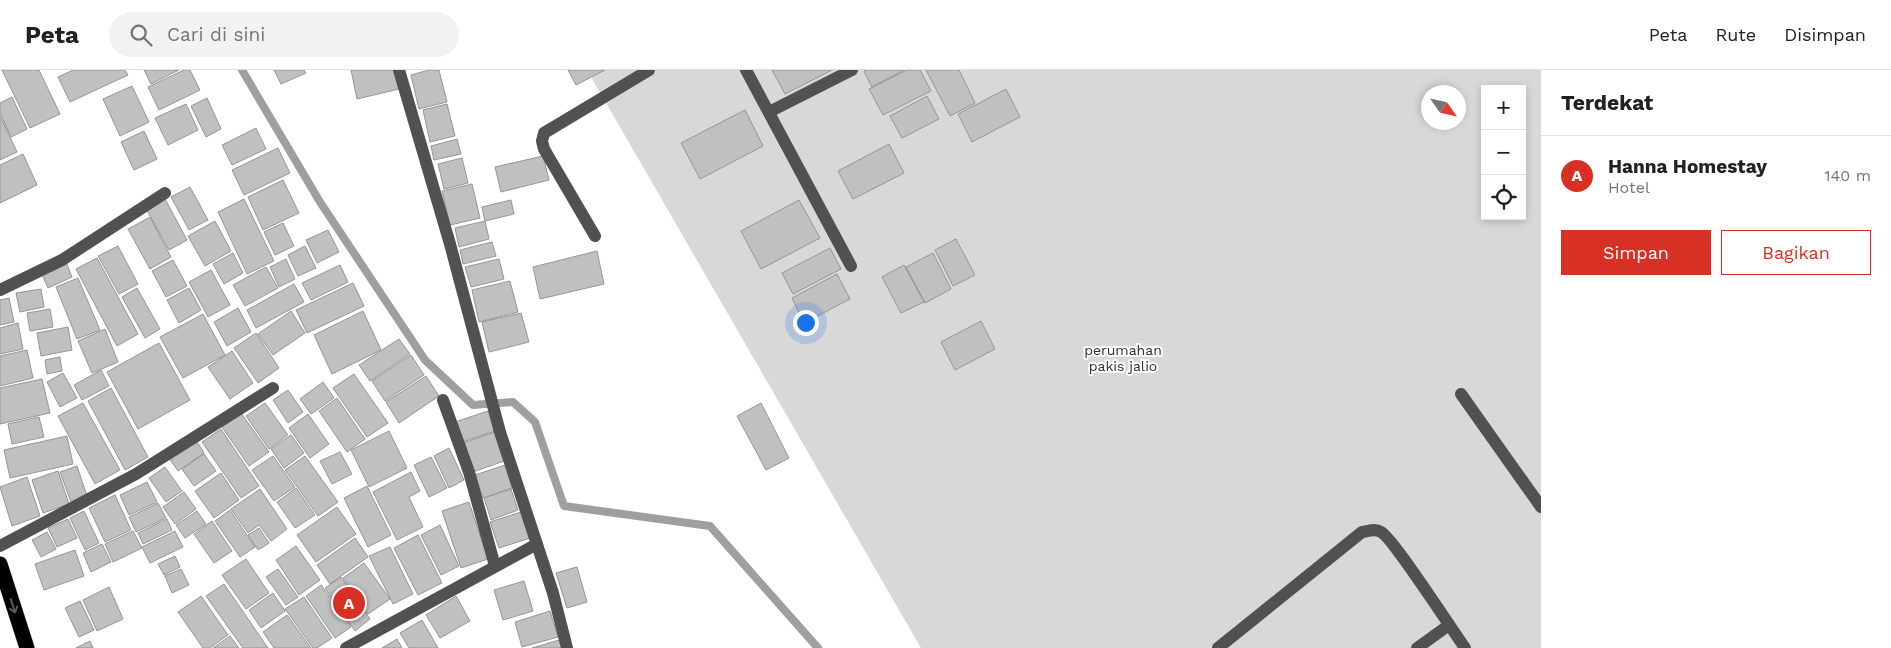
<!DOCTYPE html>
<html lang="id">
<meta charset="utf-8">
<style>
:root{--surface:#fff;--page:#f2f2f2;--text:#202124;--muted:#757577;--line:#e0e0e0;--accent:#d93025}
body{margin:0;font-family:"Work Sans",sans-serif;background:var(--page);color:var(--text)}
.controls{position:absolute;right:15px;top:15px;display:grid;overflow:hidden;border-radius:0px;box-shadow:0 2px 8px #0003}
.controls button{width:45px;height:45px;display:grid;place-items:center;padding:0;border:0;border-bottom:1px solid var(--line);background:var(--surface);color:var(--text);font:25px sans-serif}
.compass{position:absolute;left:1421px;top:15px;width:45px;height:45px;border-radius:50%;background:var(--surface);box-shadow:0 2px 8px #0003;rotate:124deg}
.you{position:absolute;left:805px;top:252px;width:18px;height:18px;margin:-12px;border:4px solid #fff;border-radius:50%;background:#1a73e8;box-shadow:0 0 0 8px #1a73e833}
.badge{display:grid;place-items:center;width:32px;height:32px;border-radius:50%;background:var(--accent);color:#fff;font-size:16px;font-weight:700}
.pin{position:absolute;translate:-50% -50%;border:2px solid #fff;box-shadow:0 1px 5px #0006}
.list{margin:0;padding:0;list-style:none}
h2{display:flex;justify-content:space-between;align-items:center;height:65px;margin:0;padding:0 20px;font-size:21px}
h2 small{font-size:16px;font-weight:400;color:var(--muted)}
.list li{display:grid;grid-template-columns:32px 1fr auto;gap:15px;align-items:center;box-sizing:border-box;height:80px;padding:0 20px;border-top:1px solid var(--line)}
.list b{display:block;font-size:19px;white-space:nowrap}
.list p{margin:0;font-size:16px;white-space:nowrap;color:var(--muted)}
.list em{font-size:16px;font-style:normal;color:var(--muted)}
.actions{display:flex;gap:10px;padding:15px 20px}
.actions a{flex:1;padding:11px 0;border:1px solid var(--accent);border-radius:0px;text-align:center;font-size:18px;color:var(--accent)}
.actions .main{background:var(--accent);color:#fff}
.icon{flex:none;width:28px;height:28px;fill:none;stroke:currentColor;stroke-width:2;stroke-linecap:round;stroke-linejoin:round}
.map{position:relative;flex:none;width:1541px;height:578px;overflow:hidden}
header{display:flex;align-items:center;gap:30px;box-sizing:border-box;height:70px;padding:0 25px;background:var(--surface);border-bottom:1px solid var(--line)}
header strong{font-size:24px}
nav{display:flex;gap:28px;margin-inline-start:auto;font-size:18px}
.search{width:350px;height:45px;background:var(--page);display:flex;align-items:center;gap:12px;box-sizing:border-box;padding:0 18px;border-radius:28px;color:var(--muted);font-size:19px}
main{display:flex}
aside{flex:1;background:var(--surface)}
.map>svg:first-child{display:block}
.green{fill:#d8d8d8;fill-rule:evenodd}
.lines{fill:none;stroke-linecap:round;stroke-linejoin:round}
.stream{stroke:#9f9f9f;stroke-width:8}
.building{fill:#c0c0c0;stroke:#959595}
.highway-casing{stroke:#dbdbdb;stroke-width:16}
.minor{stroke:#515151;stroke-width:12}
.highway{stroke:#000;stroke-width:15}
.oneway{stroke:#595959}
.labels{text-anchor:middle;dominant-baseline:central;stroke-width:4;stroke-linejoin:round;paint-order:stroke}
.park-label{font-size:14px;fill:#2f2f2f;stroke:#fff}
</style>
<header>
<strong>Peta</strong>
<div class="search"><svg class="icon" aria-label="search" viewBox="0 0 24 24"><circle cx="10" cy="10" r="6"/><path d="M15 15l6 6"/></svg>Cari di sini</div>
<nav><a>Peta</a><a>Rute</a><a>Disimpan</a></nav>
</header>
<main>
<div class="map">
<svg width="1541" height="578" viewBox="0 0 1541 578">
<rect width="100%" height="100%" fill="#fff"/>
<path class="green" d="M587 0H1541V578H921ZM1485 19H1522V146H1485ZM1428 22H1458V52H1428Z"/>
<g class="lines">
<path class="stream" d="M242 0 320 132 425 290 473 335 513 332 535 352 564 436 710 456 818 578"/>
</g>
<g class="building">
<path d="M2 0H39L60 44 30 58Z"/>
<path d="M73 0H125L128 5 70 32 58 7Z"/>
<path d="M144 0H179L151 14Z"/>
<path d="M184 0H190L200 20 159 40 148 17Z"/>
<path d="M274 0H304L306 3 281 14Z"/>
<path d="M351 0H394L399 19 357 29Z"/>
<path d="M429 0H439L447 32 419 39 411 5Z"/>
<path d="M568 0H605L576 15Z"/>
<path d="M772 0H832L785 24Z"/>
<path d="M867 0H904L872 17 864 1Z"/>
<path d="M907 0H920L931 21 883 45 869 19Z"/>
<path d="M926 0H959L975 33 950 46Z"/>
<path d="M132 16 149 52 120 66 103 29Z"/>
<path d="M1006 19 1020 47 972 72 958 44Z"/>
<path d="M927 26 939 49 902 68 890 46Z"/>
<path d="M12 27 27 59 11 67 0 43V33Z"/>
<path d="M207 28 221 59 206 67 191 36Z"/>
<path d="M186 34 198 60 168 75 155 48Z"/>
<path d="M447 34 455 66 430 72 423 40Z"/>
<path d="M745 40 763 76 700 109 681 73Z"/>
<path d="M0 46 17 82 0 90Z"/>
<path d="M256 58 266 79 232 95 222 75Z"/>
<path d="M144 61 157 89 134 100 121 72Z"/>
<path d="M457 69 461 84 434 90 431 76Z"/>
<path d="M889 74 904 103 853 129 838 101Z"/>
<path d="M278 78 290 103 244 125 232 100Z"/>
<path d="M23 84 37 115 0 133V95Z"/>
<path d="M543 86 549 110 501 122 495 97Z"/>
<path d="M462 88 468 113 444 119 438 94Z"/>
<path d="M283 110 299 143 263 160 248 127Z"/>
<path d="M472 114 480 148 450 155 442 121Z"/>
<path d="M190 117 208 150 189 160 171 127Z"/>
<path d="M164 127 187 170 169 180 145 137Z"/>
<path d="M244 129 274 191 247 204 218 142Z"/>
<path d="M511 130 514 144 485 151 482 137Z"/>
<path d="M799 130 820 168 761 199 741 161Z"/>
<path d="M150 147 171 187 150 199 128 159Z"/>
<path d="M215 151 231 181 205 196 188 166Z"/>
<path d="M485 151 489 169 459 177 455 158Z"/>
<path d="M283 153 294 176 275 185 264 162Z"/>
<path d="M328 160 339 182 317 193 306 170Z"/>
<path d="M956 169 975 205 953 216 935 180Z"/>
<path d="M492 172 496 186 463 194 460 180Z"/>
<path d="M118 176 138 214 119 224 98 186Z"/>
<path d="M305 176 316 198 298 206 288 185Z"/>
<path d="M830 178 841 199 793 224 782 203Z"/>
<path d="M597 181 604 214 540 229 533 197Z"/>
<path d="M233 183 243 203 224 214 213 194Z"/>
<path d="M933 183 951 219 925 233 906 197Z"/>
<path d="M97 188 138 264 117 276 76 199Z"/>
<path d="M286 189 295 209 279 217 270 197Z"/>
<path d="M499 189 504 209 471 217 465 197Z"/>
<path d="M173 190 187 216 166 227 152 201Z"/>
<path d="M66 192 72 207 48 218 41 202Z"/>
<path d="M340 195 348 212 311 230 302 213Z"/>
<path d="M904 195 924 232 901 243 882 207Z"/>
<path d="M266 197 278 218 245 236 233 215Z"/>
<path d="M211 200 230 235 208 247 189 212Z"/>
<path d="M837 204 850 229 804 253 792 228Z"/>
<path d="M78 208 100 260 77 269 56 217Z"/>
<path d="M510 211 518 242 479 252 472 220Z"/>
<path d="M353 213 364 236 307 263 296 240Z"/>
<path d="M294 214 304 232 256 258 247 240Z"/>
<path d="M137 218 160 259 145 268 122 227Z"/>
<path d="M189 218 201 240 179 253 167 230Z"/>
<path d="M41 219 44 237 20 242 16 223Z"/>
<path d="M9 228 14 252 0 255V230Z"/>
<path d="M238 238 251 262 227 276 214 252Z"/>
<path d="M50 239 53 257 30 261 27 243Z"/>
<path d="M291 241 305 263 273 285 258 264Z"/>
<path d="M363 241 381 280 332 304 314 265Z"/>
<path d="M521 243 529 272 489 282 482 252Z"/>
<path d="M203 244 225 285 183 308 160 267Z"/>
<path d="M981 251 995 279 955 300 941 272Z"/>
<path d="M18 253 23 279 0 284V258Z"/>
<path d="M68 257 72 280 41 286 37 263Z"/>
<path d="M105 259 118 292 92 303 78 271Z"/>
<path d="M256 263 279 298 258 313 234 278Z"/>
<path d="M399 269 410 284 370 311 359 295Z"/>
<path d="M159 273 190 330 138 359 107 302Z"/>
<path d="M27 280 33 308 0 316V286Z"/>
<path d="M232 281 253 313 230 329 208 297Z"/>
<path d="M411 285 424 305 385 331 372 311Z"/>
<path d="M60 287 62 301 47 304 45 290Z"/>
<path d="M101 300 109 316 82 330 74 315Z"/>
<path d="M63 303 77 328 60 337 47 312Z"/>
<path d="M354 304 388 353 367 367 333 318Z"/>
<path d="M426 306 439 326 399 353 386 332Z"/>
<path d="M42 309 50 343 0 354V318Z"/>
<path d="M323 312 334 328 311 344 300 329Z"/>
<path d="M111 318 148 387 125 400 88 331Z"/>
<path d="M288 320 303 342 288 353 273 330Z"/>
<path d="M337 328 365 369 347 382 319 341Z"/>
<path d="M83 333 120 400 95 414 58 346Z"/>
<path d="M265 333 288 365 269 379 246 346Z"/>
<path d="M761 333 789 388 766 400 737 346Z"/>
<path d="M488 341 495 361 459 373 452 353Z"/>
<path d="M241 343 269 382 249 396 222 357Z"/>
<path d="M308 344 329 374 310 388 289 358Z"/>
<path d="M39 347 44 367 12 374 8 354Z"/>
<path d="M221 359 259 416 241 428 202 372Z"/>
<path d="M389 361 407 398 369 417 351 380Z"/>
<path d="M495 362 504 391 473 402 463 373Z"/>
<path d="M291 365 304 383 284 398 271 379Z"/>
<path d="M67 366 73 394 10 408 4 380Z"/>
<path d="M196 370 204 383 178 401 169 388Z"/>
<path d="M449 378 464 410 449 418 434 386Z"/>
<path d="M340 382 352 404 332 414 320 391Z"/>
<path d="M204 384 216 401 194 416 182 399Z"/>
<path d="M273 386 295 417 274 431 252 400Z"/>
<path d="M305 386 338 432 318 446 285 400Z"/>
<path d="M431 387 447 418 429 427 414 395Z"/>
<path d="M505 395 512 418 483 428 475 405Z"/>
<path d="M77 396 87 426 71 432 60 402Z"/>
<path d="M165 397 182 421 166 432 149 408Z"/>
<path d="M58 401 69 434 43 443 32 410Z"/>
<path d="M411 402 420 421 409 427 423 457 397 470 373 422Z"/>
<path d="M221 403 239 430 214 448 195 421Z"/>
<path d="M27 407 40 446 12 456 0 417Z"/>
<path d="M147 412 157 432 129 445 120 425Z"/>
<path d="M367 416 391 465 368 477 344 428Z"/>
<path d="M296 418 315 445 295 458 277 432Z"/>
<path d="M260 419 287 459 271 471 259 455 248 463 231 439Z"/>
<path d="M511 419 518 440 491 450 484 428Z"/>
<path d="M184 422 196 439 175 454 163 437Z"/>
<path d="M115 425 131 460 105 472 89 438Z"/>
<path d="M469 432 488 489 461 498 442 441Z"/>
<path d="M158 433 166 448 136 462 129 447Z"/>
<path d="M337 437 356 464 316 492 297 465Z"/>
<path d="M230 440 255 477 240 487 215 451Z"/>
<path d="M84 441 99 473 85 480 70 448Z"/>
<path d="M197 441 206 454 185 468 176 455Z"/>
<path d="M521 442 530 468 499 478 490 452Z"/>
<path d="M68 449 77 468 57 477 48 458Z"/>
<path d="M167 449 172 460 143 474 138 463Z"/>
<path d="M212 451 232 481 214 493 194 464Z"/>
<path d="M440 455 459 496 441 505 421 465Z"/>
<path d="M259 458 269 473 258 480 248 465Z"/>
<path d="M133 461 142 478 113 492 105 474Z"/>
<path d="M175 461 183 477 150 493 142 477Z"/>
<path d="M47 462 56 479 41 487 32 470Z"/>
<path d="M418 465 442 513 418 525 394 478Z"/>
<path d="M355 468 368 487 330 514 317 495Z"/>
<path d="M102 474 111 492 91 502 83 483Z"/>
<path d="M296 476 320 510 299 525 276 490Z"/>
<path d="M390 477 413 524 393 534 369 486Z"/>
<path d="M75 480 84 506 44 520 35 494Z"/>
<path d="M175 486 180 497 164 505 158 494Z"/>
<path d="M246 489 269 523 246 539 222 505Z"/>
<path d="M364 493 390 529 368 544 343 508Z"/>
<path d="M577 497 587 532 567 538 556 503Z"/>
<path d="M181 499 189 515 172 523 165 506Z"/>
<path d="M278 499 298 527 286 535 266 507Z"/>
<path d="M341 507 370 549 355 561 325 518Z"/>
<path d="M524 511 533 541 503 550 494 520Z"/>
<path d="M224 514 268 578H243L206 526Z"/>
<path d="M321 515 351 557 335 568 306 526Z"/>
<path d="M109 517 123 549 97 561 83 530Z"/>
<path d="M273 523 285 541 261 558 249 540Z"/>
<path d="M201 526 228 565 210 578H203L178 542Z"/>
<path d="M456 526 470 551 440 568 426 545Z"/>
<path d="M304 527 332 568 317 578H313L285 539Z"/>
<path d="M80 531 94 560 79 567 65 538Z"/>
<path d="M550 541 558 567 522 577 515 552Z"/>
<path d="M287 545 311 578H274L263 562Z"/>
<path d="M422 550 438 578H409L400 563Z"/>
<path d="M230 566 239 578H213Z"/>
<path d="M397 569 402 578H382Z"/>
<path d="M559 570 562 578H532Z"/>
<path d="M90 571 93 578H76Z"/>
</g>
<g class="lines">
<g class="highway-casing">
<path id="highway" d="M0 494 27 578"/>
</g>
<g class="minor">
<path d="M399 0 450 174 500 362 553 523 567 578"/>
<path d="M746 0 851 196"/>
<path d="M769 42 852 0"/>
<path d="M595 166 544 79 542 71 544 63 649 0"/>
<path d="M0 220 62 190 165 123"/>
<path d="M1461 324 1541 437"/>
<path d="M443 330 469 402 495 496"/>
<path d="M0 476 136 404 273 318"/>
<path d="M346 578 537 474"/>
<path d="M1218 578 1362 462C1369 461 1375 458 1381 462 1392 467 1453 561 1465 578"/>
<path d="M1417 578 1449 555"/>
</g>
<use href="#highway" class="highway"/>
</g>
<defs><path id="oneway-shaft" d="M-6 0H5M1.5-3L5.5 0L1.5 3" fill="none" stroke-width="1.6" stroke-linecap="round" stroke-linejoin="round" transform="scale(1.25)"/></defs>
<use class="oneway" href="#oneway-shaft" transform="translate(13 536) rotate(72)"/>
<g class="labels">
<g class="park-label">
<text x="1123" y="280">perumahan<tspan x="1123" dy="16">pakis jalio</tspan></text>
</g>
</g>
</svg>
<div class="controls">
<button>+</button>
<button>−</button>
<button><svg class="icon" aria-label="locate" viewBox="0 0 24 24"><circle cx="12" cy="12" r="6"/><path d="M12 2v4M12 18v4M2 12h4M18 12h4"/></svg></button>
</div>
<svg class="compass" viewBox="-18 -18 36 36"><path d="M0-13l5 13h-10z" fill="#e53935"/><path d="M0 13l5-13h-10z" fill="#757577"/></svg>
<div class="you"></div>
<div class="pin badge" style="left:349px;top:533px">A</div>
</div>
<aside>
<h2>Terdekat<small></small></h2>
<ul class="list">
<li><span class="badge">A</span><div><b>Hanna Homestay</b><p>Hotel</p></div><em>140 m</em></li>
</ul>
<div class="actions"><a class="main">Simpan</a><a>Bagikan</a></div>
</aside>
</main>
